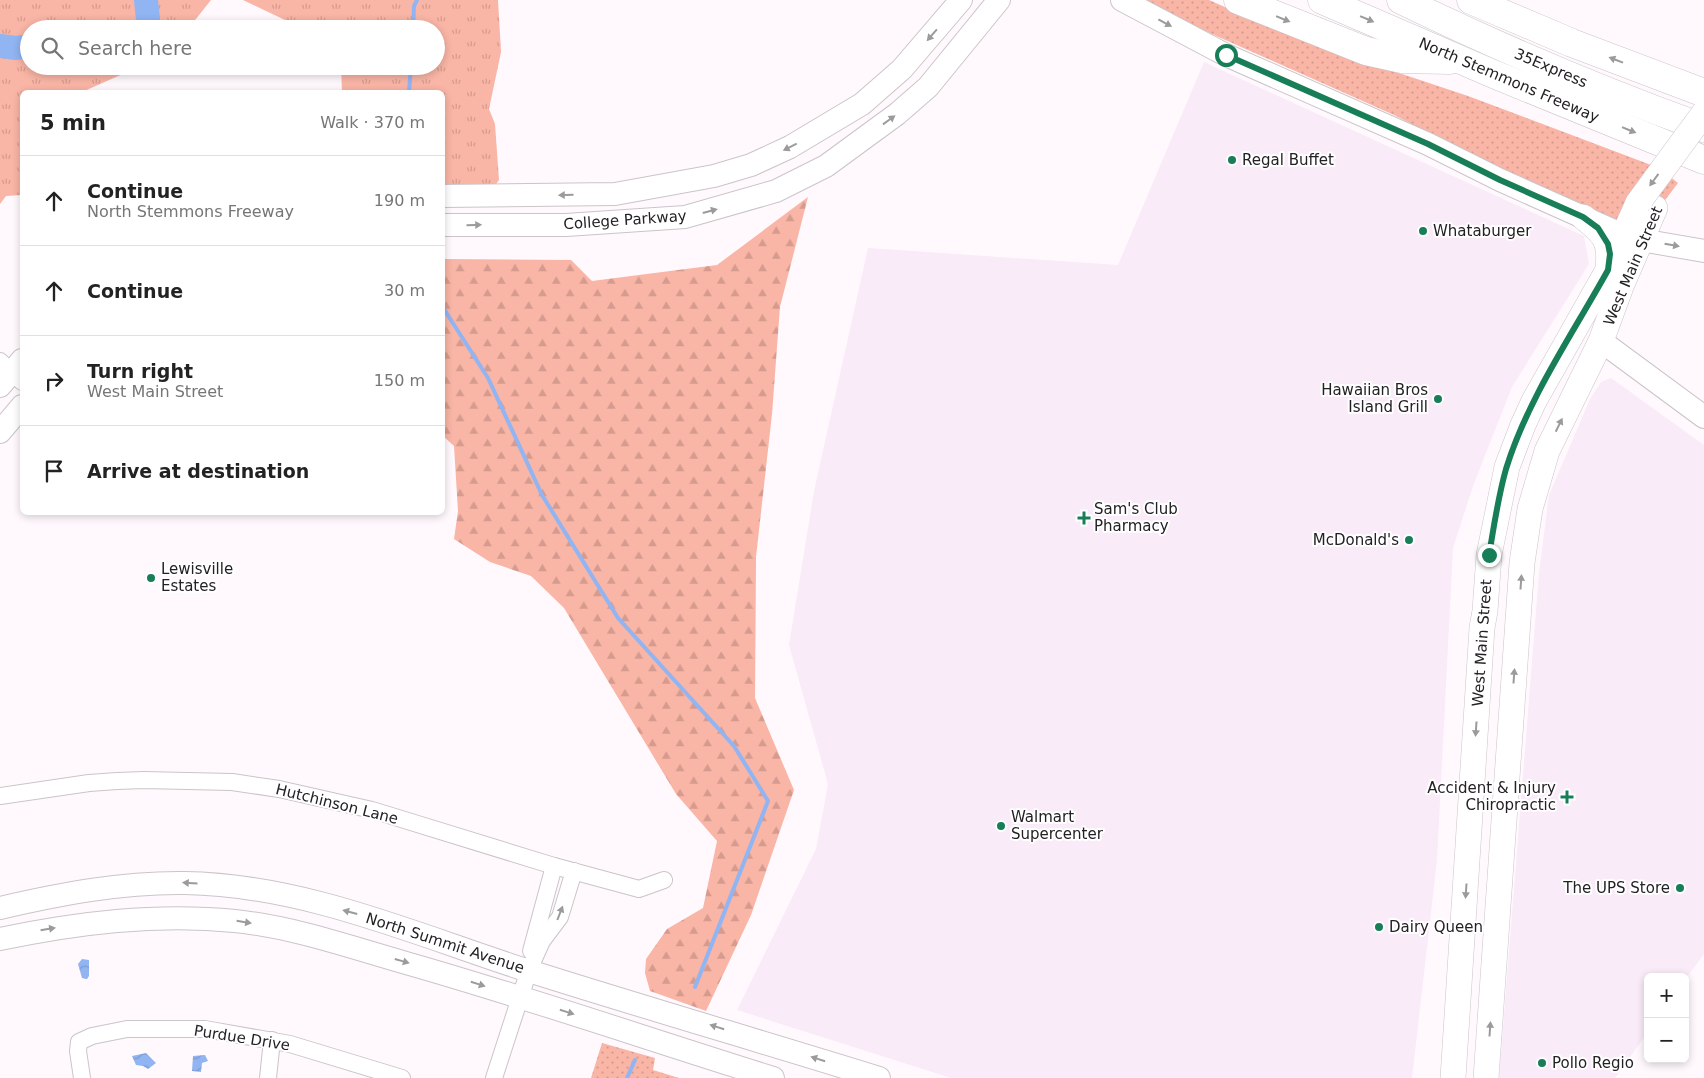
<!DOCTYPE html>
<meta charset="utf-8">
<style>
:root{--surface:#fff;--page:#f2f2f2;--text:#222;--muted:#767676;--line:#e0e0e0}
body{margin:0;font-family:"DejaVu Sans",sans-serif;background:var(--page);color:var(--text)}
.controls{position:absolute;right:15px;bottom:15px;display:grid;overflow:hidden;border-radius:8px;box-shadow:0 2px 8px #0003}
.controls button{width:45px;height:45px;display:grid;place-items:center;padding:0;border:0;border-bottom:1px solid var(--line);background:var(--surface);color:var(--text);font:25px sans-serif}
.stop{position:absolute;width:15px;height:15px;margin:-11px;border:4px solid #177e58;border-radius:50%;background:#fff}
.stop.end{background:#177e58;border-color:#fff;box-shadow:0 1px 5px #0008}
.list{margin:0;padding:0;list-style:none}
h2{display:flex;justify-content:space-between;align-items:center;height:65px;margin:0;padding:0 20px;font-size:21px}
h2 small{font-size:16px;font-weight:400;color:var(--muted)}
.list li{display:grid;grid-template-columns:32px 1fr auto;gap:15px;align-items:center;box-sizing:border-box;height:90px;padding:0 20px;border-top:1px solid var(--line)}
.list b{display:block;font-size:19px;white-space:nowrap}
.list p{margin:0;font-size:16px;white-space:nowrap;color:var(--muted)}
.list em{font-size:16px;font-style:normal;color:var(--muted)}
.icon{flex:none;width:28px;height:28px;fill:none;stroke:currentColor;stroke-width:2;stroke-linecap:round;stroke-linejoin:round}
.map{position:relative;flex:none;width:1704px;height:1078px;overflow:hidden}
.search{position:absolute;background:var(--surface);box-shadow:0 2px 8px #0003;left:20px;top:20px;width:425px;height:55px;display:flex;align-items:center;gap:12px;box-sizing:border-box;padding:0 18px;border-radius:28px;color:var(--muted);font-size:19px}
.panel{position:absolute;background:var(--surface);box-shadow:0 2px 8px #0003;left:20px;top:90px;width:425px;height:425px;border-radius:8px}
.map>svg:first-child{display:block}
.built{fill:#f9ebf8}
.grass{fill:url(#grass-dots)}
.forest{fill:url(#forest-firs)}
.park{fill:url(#park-tufts)}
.water{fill:url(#water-waves)}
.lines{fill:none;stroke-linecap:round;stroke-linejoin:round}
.stream{stroke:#91b4f3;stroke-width:4}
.river{stroke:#91b4f3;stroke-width:24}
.street-casing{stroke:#cbc4ca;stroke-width:18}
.secondary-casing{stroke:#cbc4ca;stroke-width:24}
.primary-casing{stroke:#cbc4ca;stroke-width:26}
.highway-casing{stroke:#cbc4ca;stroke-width:29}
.street{stroke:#fff;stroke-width:16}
.secondary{stroke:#fff;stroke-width:22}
.primary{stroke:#fff;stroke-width:25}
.highway{stroke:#fff;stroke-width:28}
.primary-bridge-casing{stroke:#cbc4ca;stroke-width:26;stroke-linecap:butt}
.primary-bridge{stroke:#fff;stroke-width:25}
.oneway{fill:#9c9b9c}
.route{stroke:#177e58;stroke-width:6}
.poi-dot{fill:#177e58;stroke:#fff;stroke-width:2}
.labels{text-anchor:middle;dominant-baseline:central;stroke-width:4;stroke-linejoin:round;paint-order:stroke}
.street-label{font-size:15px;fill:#242124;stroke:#fff}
.poi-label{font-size:15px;fill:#242124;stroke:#fff;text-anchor:start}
</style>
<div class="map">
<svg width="1704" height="1078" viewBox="0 0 1704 1078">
<defs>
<pattern id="grass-dots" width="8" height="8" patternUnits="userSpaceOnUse" patternTransform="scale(1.25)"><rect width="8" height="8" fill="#f9b5a5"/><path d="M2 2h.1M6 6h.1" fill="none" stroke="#d59b8e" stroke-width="1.8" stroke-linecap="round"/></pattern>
<pattern id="forest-firs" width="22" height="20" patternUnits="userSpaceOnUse" patternTransform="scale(1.25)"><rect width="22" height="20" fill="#f9b5a5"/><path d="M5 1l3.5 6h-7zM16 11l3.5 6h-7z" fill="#d59b8e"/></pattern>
<pattern id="park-tufts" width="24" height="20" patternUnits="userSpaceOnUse" patternTransform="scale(1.25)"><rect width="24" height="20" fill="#f9b5a5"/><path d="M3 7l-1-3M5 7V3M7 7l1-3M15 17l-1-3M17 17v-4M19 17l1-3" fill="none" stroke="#d59b8e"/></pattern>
<pattern id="water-waves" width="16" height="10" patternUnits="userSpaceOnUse" patternTransform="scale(1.25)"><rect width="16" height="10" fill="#91b4f3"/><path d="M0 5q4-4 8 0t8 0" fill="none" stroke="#7d9ad0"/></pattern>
</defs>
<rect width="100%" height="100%" fill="#fff9fe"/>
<g class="built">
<path d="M1204 62 1584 236 1589 264 1512 387 1473 486 1453 548 1437 860 1412 1078H951L737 1010 816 849 828 784 789 645 814 491 868 248 1118 265Z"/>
<path d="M1611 378 1704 445V954L1685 980V977H1648V1032L1615 1078H1499L1539 573 1549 495 1590 399 1601 382Z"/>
</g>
<g class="grass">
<path d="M1139 0H1209L1263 24 1354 58 1468 96 1659 168 1678 183 1641 232 1472 155 1394 115 1194 26Z"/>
<path d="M602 1043 655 1058 653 1070 679 1078H591Z"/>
</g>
<path class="forest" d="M808 197 780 307 772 414 756 557 755 698 794 790 751 915 706 1011 650 991 645 973 646 959 667 929 703 908 717 841 676 794 564 608 531 576 490 562 454 539 458 511 454 446 442 435 443 259 571 260 592 281 717 265Z"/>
<g class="park">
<path d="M0 0H211L188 29H29V66H141L82 92H22V195L6 196 0 204Z"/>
<path d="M243 0H498L501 52 489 109 495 124 499 180 494 187 443 188 442 92H342L341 66H436V29H334L329 21 285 20Z"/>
</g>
<g class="water">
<path d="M82 959 89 960V976L87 979 82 978 78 964Z"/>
<path d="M146 1053 156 1063 148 1069 143 1066 136 1065 132 1056Z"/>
<path d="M205 1055 208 1061 202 1063 201 1072 192 1071 193 1056Z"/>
</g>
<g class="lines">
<g class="stream">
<path d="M413 29 414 6 417 0"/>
<path d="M409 92 411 66"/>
<path d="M442 306 488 378 542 495 618 618 734 746 768 801 695 987"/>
<path d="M627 1078 635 1060"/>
</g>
<g class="river">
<path d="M146 0 149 29"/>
<path d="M0 46 16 48 29 46"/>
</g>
<g class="street-casing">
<g id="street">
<path d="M0 361 22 382"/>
<path d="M0 796 89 783 117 781 144 780 232 782 279 789 372 810 554 866 639 889 664 880"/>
<path d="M531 951 554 866"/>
<path d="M82 1078 78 1051 79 1042 92 1036 127 1029H205L290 1044 402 1078"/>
<path d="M268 1078 272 1040"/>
<path d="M494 1078 529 970 542 941 560 917 574 871"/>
</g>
</g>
<g class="secondary-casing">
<g id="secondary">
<path d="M1122 0 1226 55 1428 144 1500 180 1623 235 1641 240 1704 251"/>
<path d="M442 196 615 194 714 176 751 165 790 147 862 104 902 69 961 0"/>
<path d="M442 225H566L685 217 776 191 826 166 897 114 928 87 999 0"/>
<path d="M1601 341 1704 417"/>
<path d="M0 386 22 360"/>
<path d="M0 432 22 406"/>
<path d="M0 908C60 894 123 882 185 883 305 885 417 935 529 971 646 1008 763 1042 879 1078"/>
<path d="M0 939C77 923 156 913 235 921 293 927 350 947 406 963 529 998 651 1040 773 1078"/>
</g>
</g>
<g class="primary-casing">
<g id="primary">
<path d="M1583 217C1605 234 1611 241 1608 269"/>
<path d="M1453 1078 1482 628 1485 611 1489 555 1507 467 1523 425 1534 401 1608 270 1638 203"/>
<path d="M1486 1078 1522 563 1530 509 1547 451 1601 341 1622 284 1655 208"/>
</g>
</g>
<g class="highway-casing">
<g id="highway">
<path d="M1238 0 1366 51 1402 59 1450 60"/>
<path d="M1322 0 1491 73 1704 160"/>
<path d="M1401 0C1500 48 1601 91 1704 128"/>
<path d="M1471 0 1572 43 1704 93"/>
</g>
</g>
<use href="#street" class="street"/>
<use href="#secondary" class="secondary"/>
<use href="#primary" class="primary"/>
<use href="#highway" class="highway"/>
<g class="primary-bridge-casing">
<path id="primary-bridge" d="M1638 203 1704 113"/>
</g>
<use href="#primary-bridge" class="primary-bridge"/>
</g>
<defs><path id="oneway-solid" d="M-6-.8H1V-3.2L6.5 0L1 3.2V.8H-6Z" transform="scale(1.25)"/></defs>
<g class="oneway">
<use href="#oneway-solid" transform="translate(1283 19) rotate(22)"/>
<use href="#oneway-solid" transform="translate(1367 19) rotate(23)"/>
<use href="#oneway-solid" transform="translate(1165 23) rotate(28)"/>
<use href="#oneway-solid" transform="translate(932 35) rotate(131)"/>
<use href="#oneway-solid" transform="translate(1616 60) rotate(-159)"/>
<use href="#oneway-solid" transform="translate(889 120) rotate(-36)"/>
<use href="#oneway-solid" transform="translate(1629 130) rotate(22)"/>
<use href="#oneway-solid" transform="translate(790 147) rotate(153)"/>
<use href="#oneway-solid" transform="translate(1654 180) rotate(126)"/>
<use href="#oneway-solid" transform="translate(566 195) rotate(179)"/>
<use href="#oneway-solid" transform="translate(710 211) rotate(-15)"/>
<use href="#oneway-solid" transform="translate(474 225) rotate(-1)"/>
<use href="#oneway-solid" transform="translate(1672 245) rotate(10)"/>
<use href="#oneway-solid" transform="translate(1559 425) rotate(-64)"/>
<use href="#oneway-solid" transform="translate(1521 582) rotate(-86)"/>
<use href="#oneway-solid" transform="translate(1514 676) rotate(-86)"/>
<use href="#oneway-solid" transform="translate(1476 729) rotate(94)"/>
<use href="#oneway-solid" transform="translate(190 883) rotate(-177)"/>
<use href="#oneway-solid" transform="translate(1466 891) rotate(94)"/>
<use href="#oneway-solid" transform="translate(350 912) rotate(-165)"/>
<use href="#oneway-solid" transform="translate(560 913) rotate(-69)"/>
<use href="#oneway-solid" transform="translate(244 922) rotate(9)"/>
<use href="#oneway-solid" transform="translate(48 929) rotate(-9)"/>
<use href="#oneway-solid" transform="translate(402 961) rotate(16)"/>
<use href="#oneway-solid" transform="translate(478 984) rotate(17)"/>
<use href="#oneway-solid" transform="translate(567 1012) rotate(18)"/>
<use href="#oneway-solid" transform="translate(717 1027) rotate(-163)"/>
<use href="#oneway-solid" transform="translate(1490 1029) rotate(-86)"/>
<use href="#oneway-solid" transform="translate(818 1059) rotate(-162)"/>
</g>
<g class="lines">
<path class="route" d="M1226 55 1428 144 1500 180 1583 217 1598 228 1608 244 1610 254 1608 270C1572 335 1528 398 1506 469 1498 497 1494 526 1489 555"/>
</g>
<g class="poi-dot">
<circle cx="1232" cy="160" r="5"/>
<circle cx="1423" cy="231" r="5"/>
<circle cx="1438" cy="399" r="5"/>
<path d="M1081.5 510.5h5v5h5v5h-5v5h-5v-5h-5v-5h5z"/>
<circle cx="1409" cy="540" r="5"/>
<circle cx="151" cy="578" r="5"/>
<path d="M1564.5 789.5h5v5h5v5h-5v5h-5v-5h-5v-5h5z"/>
<circle cx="1001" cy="826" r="5"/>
<circle cx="1680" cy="888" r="5"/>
<circle cx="1379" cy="927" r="5"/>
<circle cx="1542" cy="1063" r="5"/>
</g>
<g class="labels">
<g class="street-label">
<text transform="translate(1551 68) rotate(23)">35Express</text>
<text transform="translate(1509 80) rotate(23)">North Stemmons Freeway</text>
<text transform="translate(625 220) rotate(-4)">College Parkway</text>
<text transform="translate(1633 266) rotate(-67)">West Main Street</text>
<text transform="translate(1482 643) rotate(-86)">West Main Street</text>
<text transform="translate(337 804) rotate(14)">Hutchinson Lane</text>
<text transform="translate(445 943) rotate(18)">North Summit Avenue</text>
<text transform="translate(242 1038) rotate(9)">Purdue Drive</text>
</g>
<g class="poi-label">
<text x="1242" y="160">Regal Buffet</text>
<text x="1433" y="231">Whataburger</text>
<text x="1428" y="390" text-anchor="end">Hawaiian Bros<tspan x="1428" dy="17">Island Grill</tspan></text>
<text x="1094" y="509">Sam's Club<tspan x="1094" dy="17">Pharmacy</tspan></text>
<text x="1399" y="540" text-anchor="end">McDonald's</text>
<text x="161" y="569">Lewisville<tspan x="161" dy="17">Estates</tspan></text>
<text x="1556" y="788" text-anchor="end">Accident &amp; Injury<tspan x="1556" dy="17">Chiropractic</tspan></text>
<text x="1011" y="817">Walmart<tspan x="1011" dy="17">Supercenter</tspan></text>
<text x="1670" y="888" text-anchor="end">The UPS Store</text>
<text x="1389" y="927">Dairy Queen</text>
<text x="1552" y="1063">Pollo Regio</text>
</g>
</g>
</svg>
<div class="controls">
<button>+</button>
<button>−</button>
</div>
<div class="stop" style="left:1226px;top:55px"></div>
<div class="stop end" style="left:1489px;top:555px"></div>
<div class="search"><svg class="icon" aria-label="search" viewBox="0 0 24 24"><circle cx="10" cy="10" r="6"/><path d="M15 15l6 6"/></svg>Search here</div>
<section class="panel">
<h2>5 min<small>Walk · 370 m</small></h2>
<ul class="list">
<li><svg class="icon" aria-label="ahead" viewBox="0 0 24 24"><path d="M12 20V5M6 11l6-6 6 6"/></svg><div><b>Continue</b><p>North Stemmons Freeway</p></div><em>190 m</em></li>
<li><svg class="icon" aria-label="ahead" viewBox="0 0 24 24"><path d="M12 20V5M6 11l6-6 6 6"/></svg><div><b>Continue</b></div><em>30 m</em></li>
<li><svg class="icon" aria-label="right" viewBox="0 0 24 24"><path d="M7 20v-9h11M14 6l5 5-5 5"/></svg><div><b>Turn right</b><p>West Main Street</p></div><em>150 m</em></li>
<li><svg class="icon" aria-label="arrive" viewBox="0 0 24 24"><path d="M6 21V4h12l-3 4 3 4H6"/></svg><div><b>Arrive at destination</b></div></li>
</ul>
</section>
</div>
